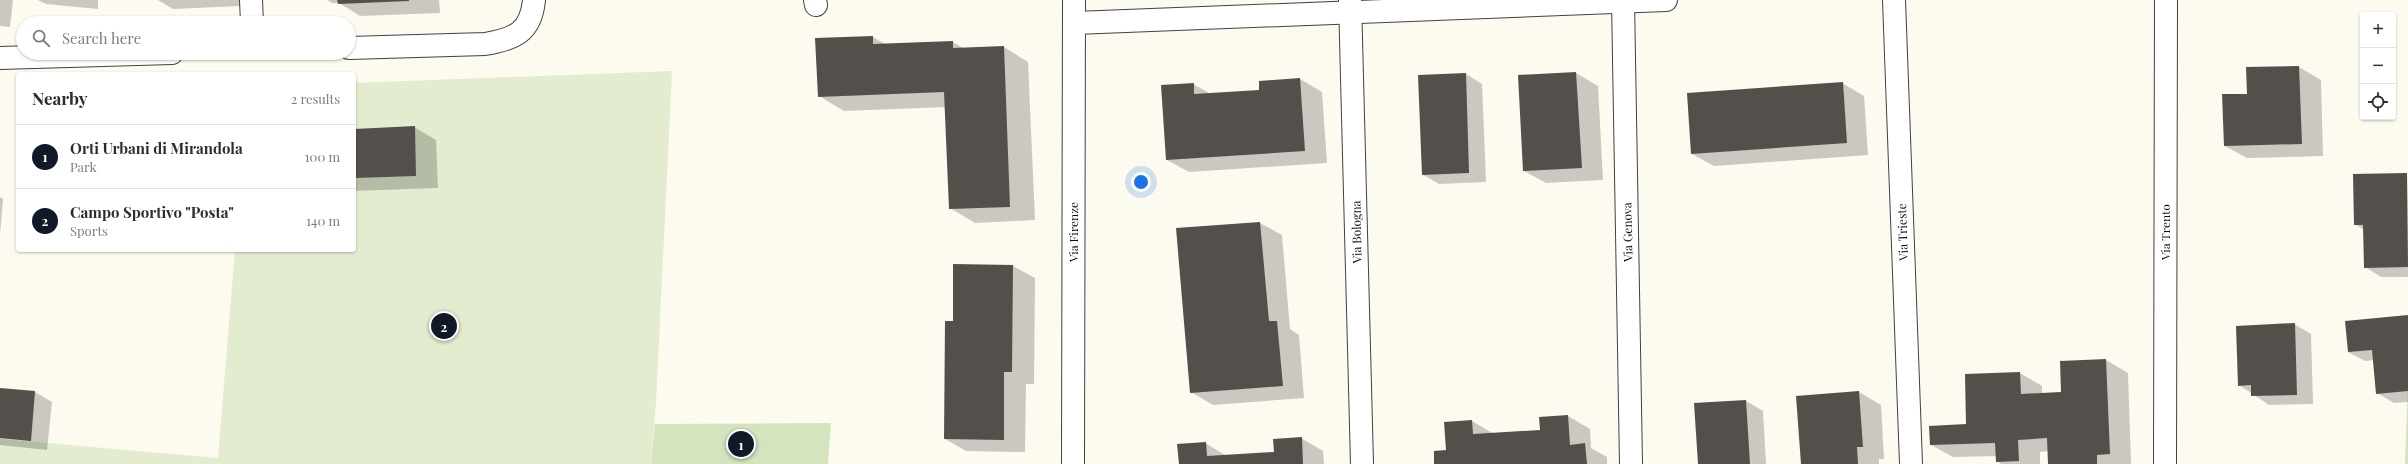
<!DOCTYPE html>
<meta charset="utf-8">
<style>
:root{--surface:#fff;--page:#f7f7f7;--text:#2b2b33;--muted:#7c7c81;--line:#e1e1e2;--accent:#111827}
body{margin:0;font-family:"Playfair Display",serif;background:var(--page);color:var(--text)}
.controls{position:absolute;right:12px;top:12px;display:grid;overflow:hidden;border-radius:4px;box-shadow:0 1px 3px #0004}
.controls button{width:36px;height:36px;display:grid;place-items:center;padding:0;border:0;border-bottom:1px solid var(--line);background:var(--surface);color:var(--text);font:20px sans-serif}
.you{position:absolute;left:1141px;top:182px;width:14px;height:14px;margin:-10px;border:3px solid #fff;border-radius:50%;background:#1a73e8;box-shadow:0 0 0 6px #1a73e833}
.badge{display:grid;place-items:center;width:26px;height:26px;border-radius:50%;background:var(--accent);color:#fff;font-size:13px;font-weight:700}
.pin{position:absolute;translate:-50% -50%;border:2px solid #fff;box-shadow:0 1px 4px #0006}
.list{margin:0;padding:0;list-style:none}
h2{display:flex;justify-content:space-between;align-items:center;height:52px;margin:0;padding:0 16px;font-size:17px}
h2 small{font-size:13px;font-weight:400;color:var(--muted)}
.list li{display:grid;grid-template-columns:26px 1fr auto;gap:12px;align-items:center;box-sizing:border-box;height:64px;padding:0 16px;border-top:1px solid var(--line)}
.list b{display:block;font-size:15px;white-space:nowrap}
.list p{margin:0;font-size:13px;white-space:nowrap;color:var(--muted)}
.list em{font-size:13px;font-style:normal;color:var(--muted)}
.icon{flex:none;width:22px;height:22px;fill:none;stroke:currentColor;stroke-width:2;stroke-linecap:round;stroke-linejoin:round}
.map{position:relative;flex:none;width:2408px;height:464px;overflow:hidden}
.search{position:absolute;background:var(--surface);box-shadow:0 1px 3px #0004;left:16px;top:16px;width:340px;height:44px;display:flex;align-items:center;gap:10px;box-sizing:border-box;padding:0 14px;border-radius:22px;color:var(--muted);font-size:15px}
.panel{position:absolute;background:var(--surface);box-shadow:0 1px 3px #0004;left:16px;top:72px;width:340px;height:180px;border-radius:4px}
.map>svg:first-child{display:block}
.green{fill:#d3e4be}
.pitch{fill:#e3eccf}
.shadow{fill:#0003}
.building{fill:#554f4b}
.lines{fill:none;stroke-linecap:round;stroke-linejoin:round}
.minor-casing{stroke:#414141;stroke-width:24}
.minor{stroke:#fff;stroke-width:22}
.labels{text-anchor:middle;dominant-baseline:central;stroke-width:4;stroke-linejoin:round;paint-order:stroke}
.street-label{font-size:12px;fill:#0e0e0e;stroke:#fff}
</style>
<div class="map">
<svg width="2408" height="464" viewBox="0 0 2408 464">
<rect width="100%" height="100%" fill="#fdfaf0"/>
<g class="green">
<path d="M2408 383V464H2405Z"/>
<path d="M831 423 828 464H651L655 424Z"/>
</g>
<path class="pitch" d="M672 71 656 402 651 464H0V439L218 458 235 250H354V83Z"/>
<g class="shadow">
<path d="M0 0H13L10 27 0 26Z"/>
<path d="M38 0H98V9L46 4Z"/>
<path d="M158 0H240V6L173 9Z"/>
<path d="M327 0H439L440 13 360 16 339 3H332Z"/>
<path d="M873 37 885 44 953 42 965 49 1004 47 1028 62 1035 220 975 223 950 208 946 107 844 111 819 96Z"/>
<path d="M2299 67 2321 80 2323 156 2247 158 2225 146 2248 95Z"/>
<path d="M1576 73 1598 86 1603 180 1546 183 1524 171 1519 76Z"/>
<path d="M1466 74 1482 84 1486 182 1439 184 1422 174Z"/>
<path d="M1300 79 1322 92 1327 163 1189 172 1167 160 1193 84 1211 94 1260 91V82Z"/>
<path d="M1842 83 1864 96 1868 155 1714 166 1692 154Z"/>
<path d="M414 127 436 140 438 188 354 191V130Z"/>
<path d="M2407 174 2408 277H2381L2365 267 2364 230 2355 224Z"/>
<path d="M0 197 3 199 0 235Z"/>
<path d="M1260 223 1282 235 1290 329 1299 335 1304 398 1213 405 1191 392 1177 229Z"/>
<path d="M954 265 1013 266 1035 278 1034 384H1026L1025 452 966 451 945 439 954 322Z"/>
<path d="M2408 317V402L2394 403 2377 393 2374 360 2365 361 2348 352Z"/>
<path d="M2294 324 2311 334 2313 404 2269 405 2239 385Z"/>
<path d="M2106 360 2128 373 2131 464H2050L2049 451 2040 452V464H2001L1997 461V456L1953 457 1931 445 1968 425 2020 373 2042 386V394L2062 393Z"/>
<path d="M0 389 35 392 52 402 47 450 0 445Z"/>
<path d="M1859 392 1881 405 1884 459H1879V464H1802Z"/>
<path d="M1746 401 1763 411 1766 464H1699L1695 404Z"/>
<path d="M1568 416 1590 429 1591 448 1607 457V464H1435L1472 421 1494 434 1541 431Z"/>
<path d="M1301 438 1323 451 1324 464H1180L1205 443 1227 456 1275 453Z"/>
</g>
<g class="building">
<path d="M337 0H409V1L338 4Z"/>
<path d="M873 36V44L953 41V48L1004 46 1010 207 949 209 944 92 818 97 815 38Z"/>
<path d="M2299 66 2302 144 2224 146 2222 94H2247L2246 67Z"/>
<path d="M1576 72 1582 168 1523 171 1518 75Z"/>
<path d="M1466 73 1469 173 1422 175 1418 75Z"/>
<path d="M1300 78 1305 151 1166 160 1161 85 1194 83V94L1259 90V81Z"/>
<path d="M1843 82 1847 143 1691 154 1687 93Z"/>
<path d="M415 126 416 176 354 178V129Z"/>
<path d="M2407 173 2408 267 2364 268 2363 225H2354L2353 174Z"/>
<path d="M1260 222 1269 321H1277L1283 386 1190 393 1176 228Z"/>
<path d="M953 264 1013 265 1012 372H1004V440L944 439 945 321H953Z"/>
<path d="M2408 315V391L2376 394 2372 350 2348 352 2345 321Z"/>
<path d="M2295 323 2297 395 2251 396V385L2238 386 2236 326Z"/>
<path d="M2106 359 2110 454 2097 455V464H2048L2047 438 2018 440 2019 461 1996 462 1995 443 1930 445 1929 426 1966 424 1965 374 2020 372 2021 394 2061 392 2060 361Z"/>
<path d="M0 388 35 391 31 441 0 438Z"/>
<path d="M1859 391 1863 447H1857L1858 464H1801L1796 396Z"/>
<path d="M1746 400 1750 464H1698L1694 403Z"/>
<path d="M1568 415 1570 445 1585 443 1587 464H1434V451L1446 450 1444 422 1472 420 1473 434 1540 430 1539 417Z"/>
<path d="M1302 437 1303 464H1179L1177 444 1206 442 1207 456 1274 452 1273 439Z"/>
</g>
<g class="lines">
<g class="minor-casing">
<g id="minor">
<path d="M251 0 252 23"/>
<path d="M815 0 816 5"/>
<path d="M1350 0 1362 464"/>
<path d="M1623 0 1631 464"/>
<path d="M1894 0 1911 464"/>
<path d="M1075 23 1666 0"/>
<path d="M349 48 485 44C515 39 531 32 534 0"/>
<path d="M0 58 172 53"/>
<path d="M1073 464 1074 0"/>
<path d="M2165 464 2166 0"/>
</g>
</g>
<use href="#minor" class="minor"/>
</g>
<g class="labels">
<g class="street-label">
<text transform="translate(1073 232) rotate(-90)">Via Firenze</text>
<text transform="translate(1356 232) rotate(-91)">Via Bologna</text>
<text transform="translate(1627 232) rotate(-91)">Via Genova</text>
<text transform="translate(1902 232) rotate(-92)">Via Trieste</text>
<text transform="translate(2165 232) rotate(-90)">Via Trento</text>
</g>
</g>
</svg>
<div class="controls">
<button>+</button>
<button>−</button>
<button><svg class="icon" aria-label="locate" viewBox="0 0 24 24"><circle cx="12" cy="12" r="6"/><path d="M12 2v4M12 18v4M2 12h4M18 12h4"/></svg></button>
</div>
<div class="you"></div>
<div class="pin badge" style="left:741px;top:444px">1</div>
<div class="pin badge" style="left:444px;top:326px">2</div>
<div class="search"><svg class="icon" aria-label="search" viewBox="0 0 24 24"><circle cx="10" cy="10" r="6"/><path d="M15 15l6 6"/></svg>Search here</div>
<section class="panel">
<h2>Nearby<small>2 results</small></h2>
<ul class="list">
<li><span class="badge">1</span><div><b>Orti Urbani di Mirandola</b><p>Park</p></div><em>100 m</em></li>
<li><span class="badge">2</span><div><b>Campo Sportivo &quot;Posta&quot;</b><p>Sports</p></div><em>140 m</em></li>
</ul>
</section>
</div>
